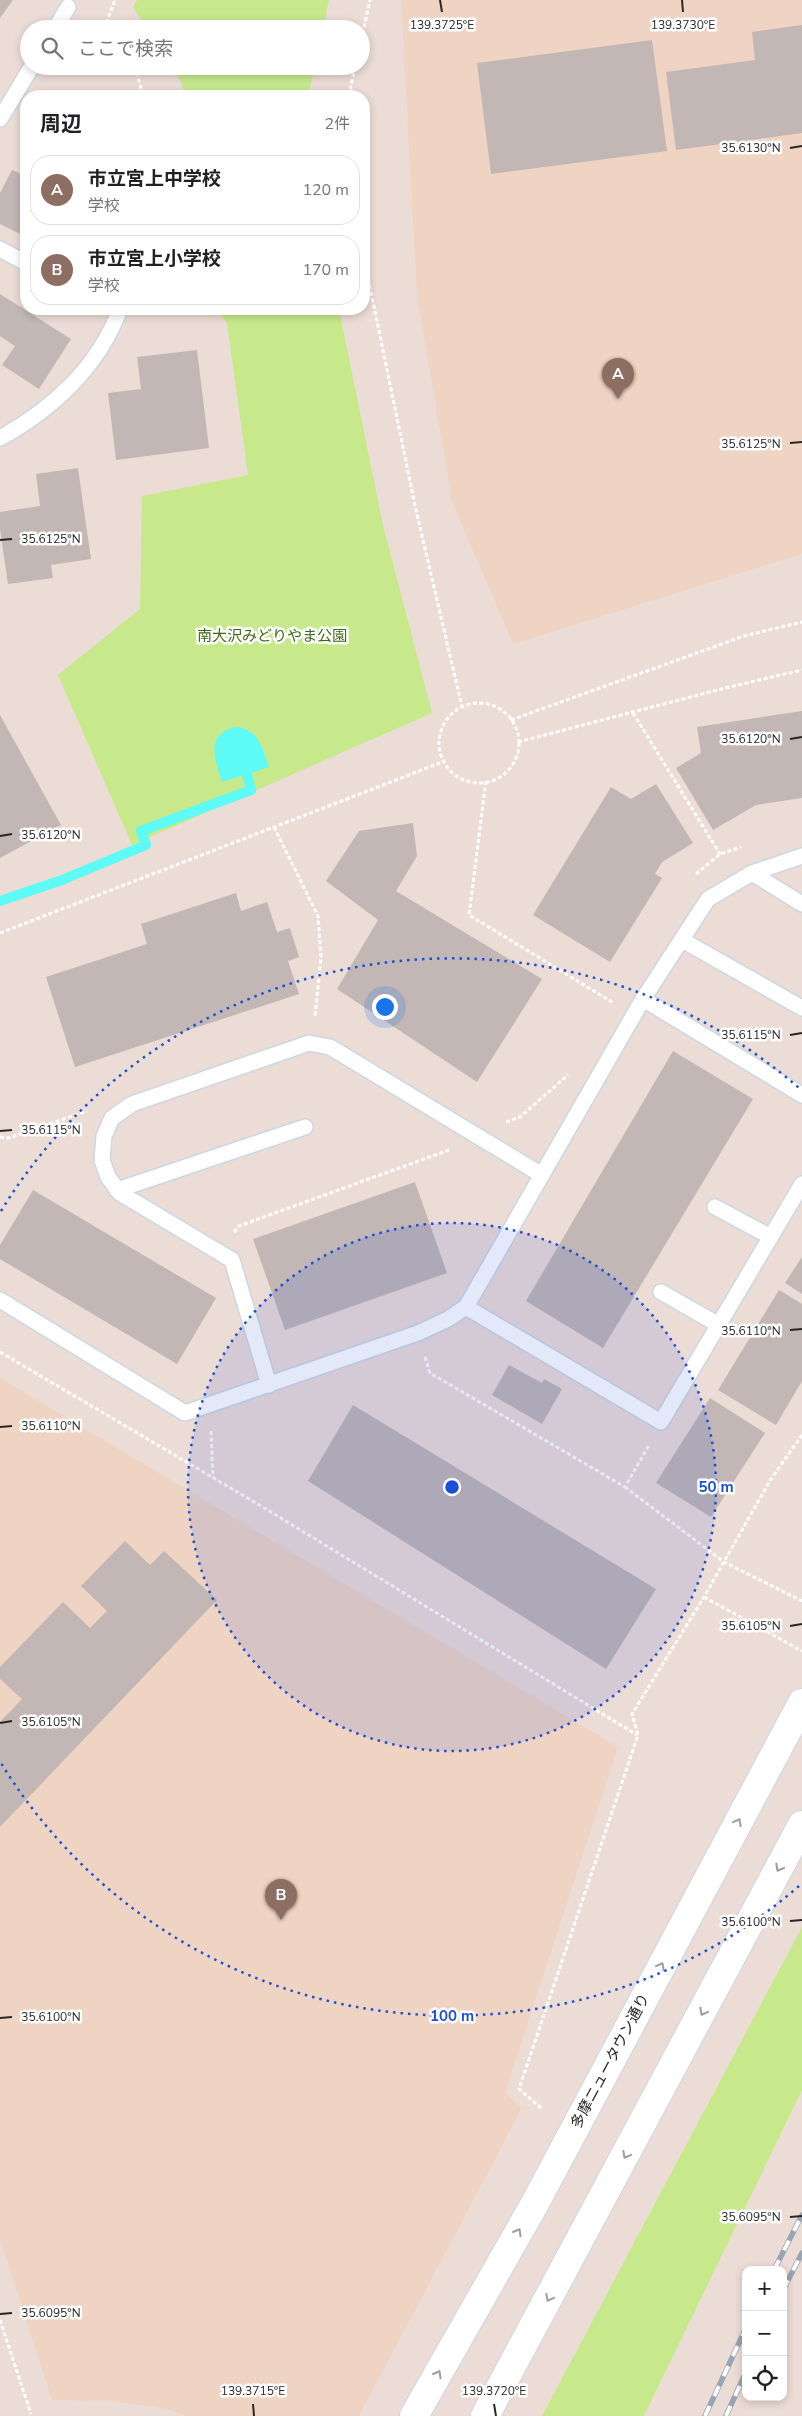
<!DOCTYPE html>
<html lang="ja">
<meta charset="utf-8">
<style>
:root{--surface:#fff;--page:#f6f6f6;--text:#202124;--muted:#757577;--line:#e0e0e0;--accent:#ea580c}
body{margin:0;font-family:"Nunito Sans","Noto Sans JP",sans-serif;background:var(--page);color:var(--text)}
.controls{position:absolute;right:15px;bottom:15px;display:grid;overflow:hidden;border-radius:10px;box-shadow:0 2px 8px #0003}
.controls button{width:45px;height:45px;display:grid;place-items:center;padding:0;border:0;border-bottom:1px solid var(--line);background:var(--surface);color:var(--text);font:25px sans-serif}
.you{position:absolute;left:384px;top:1006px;width:18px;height:18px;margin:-12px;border:4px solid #fff;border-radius:50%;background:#1a73e8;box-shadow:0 0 0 8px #1a73e833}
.badge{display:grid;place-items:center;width:32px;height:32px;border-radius:50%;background:var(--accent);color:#fff;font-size:16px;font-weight:700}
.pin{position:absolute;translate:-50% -41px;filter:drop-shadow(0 1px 2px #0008)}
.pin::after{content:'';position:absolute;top:26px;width:18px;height:15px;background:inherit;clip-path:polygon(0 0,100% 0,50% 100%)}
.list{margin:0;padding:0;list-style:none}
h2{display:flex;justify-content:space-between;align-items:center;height:65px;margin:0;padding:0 20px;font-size:21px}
h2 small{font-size:16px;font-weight:400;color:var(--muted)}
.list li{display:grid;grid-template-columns:32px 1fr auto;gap:15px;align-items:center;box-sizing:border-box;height:70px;margin:0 10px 10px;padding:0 10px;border:1px solid var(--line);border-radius:20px}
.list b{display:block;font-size:19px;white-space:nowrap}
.list p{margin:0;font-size:16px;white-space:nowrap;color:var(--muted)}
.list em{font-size:16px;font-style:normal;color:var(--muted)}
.icon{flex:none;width:28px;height:28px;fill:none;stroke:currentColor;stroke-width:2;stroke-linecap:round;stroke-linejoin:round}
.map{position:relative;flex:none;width:802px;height:2416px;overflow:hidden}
.search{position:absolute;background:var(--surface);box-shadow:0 2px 8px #0003;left:20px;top:20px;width:350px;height:55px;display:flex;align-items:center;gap:12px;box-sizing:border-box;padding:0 18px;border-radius:28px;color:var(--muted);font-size:19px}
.panel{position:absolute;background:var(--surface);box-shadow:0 2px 8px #0003;left:20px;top:90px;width:350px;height:225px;border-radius:20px}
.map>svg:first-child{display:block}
.education{fill:#f0d4c3}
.green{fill:#c7e98c}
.water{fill:#5dfaf6}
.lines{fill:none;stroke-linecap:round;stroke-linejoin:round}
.stream{stroke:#5dfaf6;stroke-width:10}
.building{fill:#c2b7b4}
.lane-casing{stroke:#ccd7e2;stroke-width:18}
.secondary-casing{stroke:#ccd7e2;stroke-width:30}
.path{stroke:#fff;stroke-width:3;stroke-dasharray:4 2.5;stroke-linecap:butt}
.lane{stroke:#fff;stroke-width:15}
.secondary{stroke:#fff;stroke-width:28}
.rail-casing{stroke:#99a5b4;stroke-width:5.5}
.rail{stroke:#fff;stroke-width:4;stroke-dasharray:11;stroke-linecap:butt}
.oneway{stroke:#9e9e9e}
.ticks{fill:none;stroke:#272727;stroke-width:2}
.ring{fill:none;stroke:#1d4ed8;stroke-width:2.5;stroke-dasharray:2.5 5}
.labels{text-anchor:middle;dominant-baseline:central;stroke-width:5;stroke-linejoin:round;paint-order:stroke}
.park-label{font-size:15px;fill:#3d6912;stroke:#fff}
.street-label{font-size:15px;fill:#272727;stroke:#fff}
.ticks-label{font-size:12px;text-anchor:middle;fill:#272727;stroke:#fff;stroke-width:5;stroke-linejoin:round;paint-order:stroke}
.centre{fill:#1d4ed8;stroke:#fff;stroke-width:2.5}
.ring-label{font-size:15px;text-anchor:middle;font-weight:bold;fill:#1d4ed8;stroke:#fff;stroke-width:5;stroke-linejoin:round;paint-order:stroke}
</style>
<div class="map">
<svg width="802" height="2416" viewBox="0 0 802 2416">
<rect width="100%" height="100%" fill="#ecdcd6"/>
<g class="education">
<path d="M401 0H802V554L513 644 452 502 417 296Z"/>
<path d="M0 1378 618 1747 505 2093 522 2108 359 2416H186L168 2409 112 2401 52 2400 0 2239Z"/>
</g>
<g class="green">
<path d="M137 0H329L323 29H147L133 7Z"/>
<path d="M171 66H315L308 96H185L181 81Z"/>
<path d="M215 309H339L383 525 432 713 132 845 58 675 140 609 142 496 248 475 227 323Z"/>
<path d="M802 1927V2090L644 2416H542Z"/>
</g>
<path class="water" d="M238 727C260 731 262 749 269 767L222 782C215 759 204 732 238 727Z"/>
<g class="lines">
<path class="stream" d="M0 901 62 880 146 845 141 831 251 790 247 774"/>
</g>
<g class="building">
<path d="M0 0H13L0 18Z"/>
<path d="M802 25V133L676 150 666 72 755 60 752 32Z"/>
<path d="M652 40 667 151 491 174 477 63Z"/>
<path d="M122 91V96H91V95Z"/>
<path d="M26 146V237L0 224V193L12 170 24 175V150Z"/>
<path d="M0 294 71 339 39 389 2 365 15 346 0 336Z"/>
<path d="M197 350 209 448 116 460 108 393 141 389 137 357Z"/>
<path d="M78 468 91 559 51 565 53 578 8 584 0 529V512L40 506 36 474Z"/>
<path d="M802 711V798L756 805 713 830 676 768 701 753 697 727Z"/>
<path d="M0 715 61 825 0 858Z"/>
<path d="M656 784 693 843 662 862 655 874 662 878 610 962 533 915 611 787 631 799Z"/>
<path d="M413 823 417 856 396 891 542 979 477 1082 337 989 378 920 326 881 359 831Z"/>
<path d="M236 893 241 911 267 902 277 932 290 928 299 957 288 961 299 994 75 1067 46 977 147 944 141 924Z"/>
<path d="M673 1051 753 1099 603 1348 526 1301Z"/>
<path d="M415 1182 447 1273 285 1330 253 1239Z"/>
<path d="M33 1190 216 1298 177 1364 0 1259V1245Z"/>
<path d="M802 1257V1294L785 1283Z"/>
<path d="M779 1290 802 1304V1381L776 1425 718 1390Z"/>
<path d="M509 1365 542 1383 544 1379 562 1389 542 1424 492 1395Z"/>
<path d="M710 1398 765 1433 711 1517 656 1483Z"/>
<path d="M353 1405 656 1589 606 1669 308 1481Z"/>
<path d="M125 1541 150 1565 164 1551 217 1600 0 1827V1722L22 1699 0 1679V1667L63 1602 90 1628 107 1611 81 1586Z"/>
</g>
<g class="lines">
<g class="lane-casing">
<g id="lane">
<path d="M55 29 68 7"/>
<path d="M0 119 32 66"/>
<path d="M0 249 26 263"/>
<path d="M0 438C53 409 99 366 120 309"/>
<path d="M752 873 802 904"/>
<path d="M682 940 802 1008"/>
<path d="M643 999 802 1095"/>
<path d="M117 1190 305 1127"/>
<path d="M715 1207 771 1237"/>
<path d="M661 1292 719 1325"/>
<path d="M0 1300 185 1413 418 1333 448 1319 466 1307 643 999 708 899 752 873 802 856"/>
<path d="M466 1307 661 1422 802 1184"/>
<path d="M269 1385 232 1260 120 1193 108 1177 102 1160 104 1136 112 1118 132 1104 309 1043 330 1047 542 1175"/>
</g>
</g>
<g class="secondary-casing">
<g id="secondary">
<path d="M414 2416 534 2205 802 1703"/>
<path d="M485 2416 802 1825"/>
</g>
</g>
<g class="path">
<path d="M88 21 100 29"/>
<path d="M104 29 115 0"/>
<path d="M361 40 370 0"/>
<path d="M135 66 143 96"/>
<path d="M349 96 355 66"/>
<path d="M364 247 367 273 416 510 462 707"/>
<circle cx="479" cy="743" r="40"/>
<path d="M633 713 720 854"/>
<path d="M511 720 744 636 802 622"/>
<path d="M518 742 725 688 802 670"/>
<path d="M486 781 469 915 612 1002"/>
<path d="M274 827 318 916 321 957 315 1017"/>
<path d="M696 874 720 854 741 847"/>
<path d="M0 933 445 761"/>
<path d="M506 1122 520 1117 568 1075"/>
<path d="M0 1137 9 1138 87 1111"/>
<path d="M234 1232 239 1226 449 1150"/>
<path d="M0 1352 266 1509 637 1735"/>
<path d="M425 1357 430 1373 625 1487 649 1445"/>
<path d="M211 1431 213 1478"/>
<path d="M625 1487 724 1562 802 1601"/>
<path d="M704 1597 802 1651"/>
<path d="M541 2108 519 2089 638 1735 632 1714 704 1597 771 1479 802 1435"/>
<path d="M0 2320 31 2414"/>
</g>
<use href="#lane" class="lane"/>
<use href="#secondary" class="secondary"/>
<g class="rail-casing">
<g id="rail">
<path d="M774 2270 802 2215"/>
<path d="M783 2290 802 2253"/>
<path d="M705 2416 746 2328"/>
<path d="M726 2416 746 2372"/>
</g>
</g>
<use href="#rail" class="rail"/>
</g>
<defs><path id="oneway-chevron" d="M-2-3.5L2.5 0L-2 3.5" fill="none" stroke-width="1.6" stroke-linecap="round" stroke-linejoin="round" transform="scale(1.25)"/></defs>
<g class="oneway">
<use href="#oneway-chevron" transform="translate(738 1822) rotate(-62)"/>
<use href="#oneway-chevron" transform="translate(779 1868) rotate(118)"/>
<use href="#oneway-chevron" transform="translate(661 1966) rotate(-62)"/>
<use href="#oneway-chevron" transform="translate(703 2012) rotate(118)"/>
<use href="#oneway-chevron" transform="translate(626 2155) rotate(118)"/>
<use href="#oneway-chevron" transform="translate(518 2232) rotate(-60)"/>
<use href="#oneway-chevron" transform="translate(549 2298) rotate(118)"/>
<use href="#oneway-chevron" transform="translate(438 2374) rotate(-60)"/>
</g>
<path class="ticks" d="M440 0 442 12M682 0 683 12M790 148 802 146M790 443 802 442M0 540 12 539M790 739 802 737M0 836 12 834M790 1035 802 1033M0 1131 12 1130M790 1330 802 1329M0 1427 12 1426M790 1626 802 1624M0 1723 12 1721M790 1921 802 1920M0 2018 12 2017M790 2217 802 2216M0 2314 12 2313M253 2404 254 2416M494 2404 496 2416"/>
<circle cx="452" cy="1487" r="264" fill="#1d4ed8" fill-opacity=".12"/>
<g class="ring">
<circle cx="452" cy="1487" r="264"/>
<path d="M799 1886A529 529 0 0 1 1 1763M1 1211A529 529 0 0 1 799 1088"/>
</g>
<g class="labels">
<g class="park-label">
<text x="272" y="636">南大沢みどりやま公園</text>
</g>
<g class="street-label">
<text transform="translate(610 2061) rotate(-62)">多摩ニュータウン通り</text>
</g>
</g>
<g class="ticks-label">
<text x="442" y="29">139.3725°E</text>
<text x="683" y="29">139.3730°E</text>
<text x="751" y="152">35.6130°N</text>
<text x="751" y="448">35.6125°N</text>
<text x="51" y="543">35.6125°N</text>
<text x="751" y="743">35.6120°N</text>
<text x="51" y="839">35.6120°N</text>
<text x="751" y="1039">35.6115°N</text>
<text x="51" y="1134">35.6115°N</text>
<text x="751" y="1335">35.6110°N</text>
<text x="51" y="1430">35.6110°N</text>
<text x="751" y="1630">35.6105°N</text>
<text x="51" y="1726">35.6105°N</text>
<text x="751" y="1926">35.6100°N</text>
<text x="51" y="2021">35.6100°N</text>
<text x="751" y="2221">35.6095°N</text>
<text x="51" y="2317">35.6095°N</text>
<text x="253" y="2395">139.3715°E</text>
<text x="494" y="2395">139.3720°E</text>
</g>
<circle cx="452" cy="1487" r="8" class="centre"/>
<g class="ring-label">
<text x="716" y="1492">50 m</text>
<text x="452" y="2021">100 m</text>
</g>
</svg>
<div class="controls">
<button>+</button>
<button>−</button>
<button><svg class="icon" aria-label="locate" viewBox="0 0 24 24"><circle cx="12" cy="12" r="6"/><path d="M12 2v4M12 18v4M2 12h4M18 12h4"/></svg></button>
</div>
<div class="you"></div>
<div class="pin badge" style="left:618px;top:399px;background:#8d6e63">A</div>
<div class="pin badge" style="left:281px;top:1920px;background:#8d6e63">B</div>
<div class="search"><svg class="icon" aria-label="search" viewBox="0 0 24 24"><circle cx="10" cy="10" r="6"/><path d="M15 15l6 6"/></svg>ここで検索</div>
<section class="panel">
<h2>周辺<small>2件</small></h2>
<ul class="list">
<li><span class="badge" style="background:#8d6e63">A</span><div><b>市立宮上中学校</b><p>学校</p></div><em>120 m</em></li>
<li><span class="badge" style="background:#8d6e63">B</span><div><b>市立宮上小学校</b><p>学校</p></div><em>170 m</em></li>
</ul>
</section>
</div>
